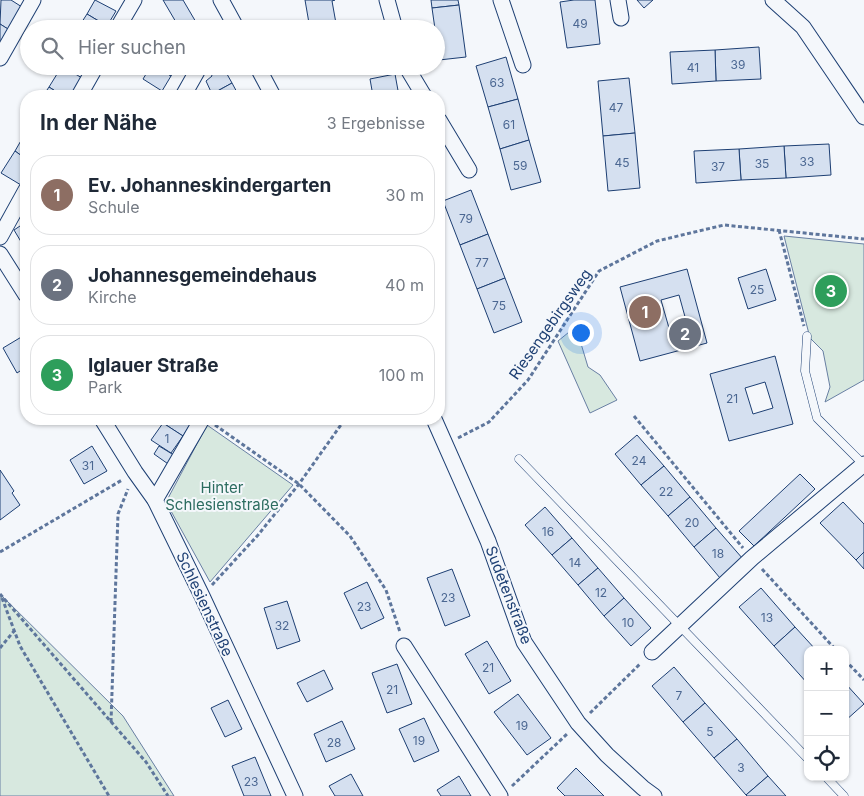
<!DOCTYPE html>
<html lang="de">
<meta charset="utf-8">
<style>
:root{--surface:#fff;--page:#f2f2f3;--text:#1f2937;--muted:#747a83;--line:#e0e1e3;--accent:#0b8043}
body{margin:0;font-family:Inter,sans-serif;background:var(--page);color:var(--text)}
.controls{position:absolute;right:15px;bottom:15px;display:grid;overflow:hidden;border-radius:10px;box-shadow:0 1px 4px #0004}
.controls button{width:45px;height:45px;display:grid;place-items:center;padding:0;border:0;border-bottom:1px solid var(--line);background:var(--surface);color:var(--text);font:25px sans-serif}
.you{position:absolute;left:580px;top:332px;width:18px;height:18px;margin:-12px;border:4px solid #fff;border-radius:50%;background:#1a73e8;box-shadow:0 0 0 8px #1a73e833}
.badge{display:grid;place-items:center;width:32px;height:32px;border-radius:50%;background:var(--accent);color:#fff;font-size:16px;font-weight:700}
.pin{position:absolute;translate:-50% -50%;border:2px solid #fff;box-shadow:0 1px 5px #0006}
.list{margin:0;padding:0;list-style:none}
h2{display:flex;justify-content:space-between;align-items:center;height:65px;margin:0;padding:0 20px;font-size:21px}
h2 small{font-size:16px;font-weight:400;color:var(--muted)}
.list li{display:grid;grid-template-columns:32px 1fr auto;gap:15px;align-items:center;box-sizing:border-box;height:80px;margin:0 10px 10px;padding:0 10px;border:1px solid var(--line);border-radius:20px}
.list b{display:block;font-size:19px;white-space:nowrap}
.list p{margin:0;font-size:16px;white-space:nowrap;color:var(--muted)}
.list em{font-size:16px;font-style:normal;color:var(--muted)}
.icon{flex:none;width:28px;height:28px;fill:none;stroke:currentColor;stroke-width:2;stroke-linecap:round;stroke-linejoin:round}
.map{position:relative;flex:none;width:864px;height:796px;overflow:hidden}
.search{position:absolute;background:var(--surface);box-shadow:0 1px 4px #0004;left:20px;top:20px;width:425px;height:55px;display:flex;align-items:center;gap:12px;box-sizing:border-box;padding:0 18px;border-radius:28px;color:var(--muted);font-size:19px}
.panel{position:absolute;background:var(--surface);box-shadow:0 1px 4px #0004;left:20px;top:90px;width:425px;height:335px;border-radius:20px}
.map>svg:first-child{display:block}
.green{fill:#d7e8df;stroke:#687fa3}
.building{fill:#d5e0f0;stroke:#1d3f73;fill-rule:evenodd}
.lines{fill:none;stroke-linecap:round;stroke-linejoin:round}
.service-casing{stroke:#1d3f73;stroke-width:9}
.minor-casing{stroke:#1d3f73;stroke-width:17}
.path{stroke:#5e769c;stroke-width:3;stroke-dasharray:4 2.5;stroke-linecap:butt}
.service{stroke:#f4f7fb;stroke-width:8}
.minor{stroke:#f4f7fb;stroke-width:15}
.labels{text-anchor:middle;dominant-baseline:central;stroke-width:4;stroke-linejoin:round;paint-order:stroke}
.number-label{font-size:12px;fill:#4b6792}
.street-label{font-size:15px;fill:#1d3f73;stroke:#f4f7fb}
.park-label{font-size:15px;fill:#2c6c60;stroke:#f4f7fb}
</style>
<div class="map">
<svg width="864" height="796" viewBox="0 0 864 796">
<rect width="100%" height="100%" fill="#f4f7fb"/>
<g class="green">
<path d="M784 236 864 244V380L825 402 830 387 823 351 810 338Z"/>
<path d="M574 328 579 337 588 367 600 375 617 400 590 413 558 341Z"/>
<path d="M207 425 293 485 210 582 166 502Z"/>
<path d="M0 594 123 716 174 796H0Z"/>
</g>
<g class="building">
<path d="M1 0H11L22 7 8 29 0 24Z"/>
<path d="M95 0 116 11 107 26 87 14Z"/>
<path d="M163 0H183L200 29H180Z"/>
<path d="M305 0H335L332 1 337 29H310Z"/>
<path d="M431 0H458L459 5 432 8Z"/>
<path d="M574 0H595L600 44 567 48 560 2Z"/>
<path d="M637 0H653L644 8Z"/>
<path d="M459 5 466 57 439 60 436 29H435L432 8Z"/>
<path d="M87 14 107 26 105 29 78 28Z"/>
<path d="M0 24 8 29 0 43Z"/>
<path d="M759 47 761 79 716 81 715 50Z"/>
<path d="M715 50 716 81 672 84 670 52Z"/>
<path d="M506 57 518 99 488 107 476 66Z"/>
<path d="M62 66 82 78 70 96H63L49 87Z"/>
<path d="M151 66H156L171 76 162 91 143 79Z"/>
<path d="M156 66H177L171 76Z"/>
<path d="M317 66H343L344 69 318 73Z"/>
<path d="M223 67 232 83 212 94 206 81 212 76 211 73Z"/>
<path d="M395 74 399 96H373L370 79Z"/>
<path d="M629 78 635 133 603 136 598 81Z"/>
<path d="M232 83 239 96 209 95 212 94Z"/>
<path d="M49 87 63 96H43Z"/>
<path d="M518 99 529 140 500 149 488 107Z"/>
<path d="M26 132V159L15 151Z"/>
<path d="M635 133 640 188 608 191 603 136Z"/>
<path d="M529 140 541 182 511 190 500 149Z"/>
<path d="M829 144 831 175 786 178 784 146Z"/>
<path d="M784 146 786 178 741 180 739 149Z"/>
<path d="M739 149 741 180 696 183 694 151Z"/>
<path d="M15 151 26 159V177L21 185 1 173Z"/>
<path d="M471 190 488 234 460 245 443 201Z"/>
<path d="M26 222V250L14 230Z"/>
<path d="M488 234 505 278 477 289 460 245Z"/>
<path d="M687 269 707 343 640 361 620 287ZM679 295 687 324 669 328 661 300Z"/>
<path d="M766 269 776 300 748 309 738 278Z"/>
<path d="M505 278 522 322 494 333 477 289Z"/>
<path d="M23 336 26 342V367L17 373 3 348Z"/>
<path d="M775 356 793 424 729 441 710 374ZM765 382 773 408 753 414 745 388Z"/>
<path d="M165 419H191L193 420 183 436 163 423Z"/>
<path d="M163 423 183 436 171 453 151 440Z"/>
<path d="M637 435 664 466 641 485 615 454Z"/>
<path d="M92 446 107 471 84 484 70 460Z"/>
<path d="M159 446 177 457 171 466 154 454Z"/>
<path d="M664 466 690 497 668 516 641 485Z"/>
<path d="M0 470 14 491 12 493 20 505 0 520Z"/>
<path d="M800 474 815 489 754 546 739 531Z"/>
<path d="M690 497 716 528 694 547 668 516Z"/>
<path d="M843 502 864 524V552L856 560 820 523Z"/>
<path d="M545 507 572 538 552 555 525 525Z"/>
<path d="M716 528 743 559 720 578 694 547Z"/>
<path d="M572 538 598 568 578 585 552 555Z"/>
<path d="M864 552V569L856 560Z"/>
<path d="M598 568 624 598 604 616 578 585Z"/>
<path d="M452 569 470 616 445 626 427 578Z"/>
<path d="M367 582 384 618 361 629 344 593Z"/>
<path d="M761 588 795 627 774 646 739 607Z"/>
<path d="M624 598 651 628 631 646 604 616Z"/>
<path d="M287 601 300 641 277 649 264 608Z"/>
<path d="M795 627 816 650H808V684L774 646Z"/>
<path d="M487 641 511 681 489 694 465 654Z"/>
<path d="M397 664 412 704 387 713 372 673Z"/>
<path d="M674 667 705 703 683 722 652 686Z"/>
<path d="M324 670 333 689 307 702 297 683Z"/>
<path d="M845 683 864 704 845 721Z"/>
<path d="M518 694 551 738 527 755 494 712Z"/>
<path d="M228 700 242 729 225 737 211 708Z"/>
<path d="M705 703 737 739 714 758 683 722Z"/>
<path d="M424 718 439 751 414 762 399 729Z"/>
<path d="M342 721 355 749 326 762 314 734Z"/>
<path d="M737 739 768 776 746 795 714 758Z"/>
<path d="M255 757 271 796H244L232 766Z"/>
<path d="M576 768 604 796H565L557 788Z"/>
<path d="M351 774 363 796H335L329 786Z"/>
<path d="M459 776 471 796H441L437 790Z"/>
<path d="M768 776 786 796H747L746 795Z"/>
</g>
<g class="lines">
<g class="service-casing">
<g id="service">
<path d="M807 336 805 371 817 418 863 464"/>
<path d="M519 459 808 759"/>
<path d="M826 777 844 796"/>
</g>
</g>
<g class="minor-casing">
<g id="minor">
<path d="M221 0 237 29"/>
<path d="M387 0 395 29"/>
<path d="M501 0 523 65"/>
<path d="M618 0 621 18"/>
<path d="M773 0 803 27 864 117"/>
<path d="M117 29 134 0"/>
<path d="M0 58 33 0"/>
<path d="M257 66 273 96"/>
<path d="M406 66 424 96"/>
<path d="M79 96 96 66"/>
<path d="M183 96 200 66"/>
<path d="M439 120 469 170"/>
<path d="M0 237 26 190"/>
<path d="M0 254 26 295"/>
<path d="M102 419 135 472 155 500 202 596 295 796"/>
<path d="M434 419 488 541 524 642 578 723 607 755 643 788 654 796"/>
<path d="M155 500 202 419"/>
<path d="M404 646 500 796"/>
<path d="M652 652 752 558 864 464"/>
</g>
</g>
<g class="path">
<path d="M779 230 804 326"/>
<path d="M634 416 743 548"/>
<path d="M215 425 299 484 350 536 386 590 400 632"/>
<path d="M458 438 489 422 528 380 599 271 657 241 724 225 864 239"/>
<path d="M0 552 122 480"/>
<path d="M762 569 836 650"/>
<path d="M212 585 258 535 299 484 343 422 347 419"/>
<path d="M0 594 146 762 168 796"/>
<path d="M2 598 20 646 109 796"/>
<path d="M0 648 14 631"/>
<path d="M845 660 864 680"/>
<path d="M590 713 641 663"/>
<path d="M111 722 118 514 128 489"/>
<path d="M512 786 567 734"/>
</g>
<use href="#service" class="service"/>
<use href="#minor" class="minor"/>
</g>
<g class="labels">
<g class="number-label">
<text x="580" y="23">49</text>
<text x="738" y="64">39</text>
<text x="693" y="67">41</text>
<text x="497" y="82">63</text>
<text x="616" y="107">47</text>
<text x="509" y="124">61</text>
<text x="807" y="161">33</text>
<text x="622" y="162">45</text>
<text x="762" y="163">35</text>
<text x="520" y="165">59</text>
<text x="718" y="166">37</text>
<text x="466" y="218">79</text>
<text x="482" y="262">77</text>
<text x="757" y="289">25</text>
<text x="499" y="305">75</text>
<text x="732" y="398">21</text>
<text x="167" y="438">1</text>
<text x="639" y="460">24</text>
<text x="88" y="465">31</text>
<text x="666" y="491">22</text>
<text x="692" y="522">20</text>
<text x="548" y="531">16</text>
<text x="718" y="553">18</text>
<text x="575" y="562">14</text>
<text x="601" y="592">12</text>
<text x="448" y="597">23</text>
<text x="364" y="606">23</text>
<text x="767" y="617">13</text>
<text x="628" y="622">10</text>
<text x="282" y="625">32</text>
<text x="488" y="667">21</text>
<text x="392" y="689">21</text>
<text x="679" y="695">7</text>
<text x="522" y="725">19</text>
<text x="710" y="731">5</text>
<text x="419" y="740">19</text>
<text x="334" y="742">28</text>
<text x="741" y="767">3</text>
<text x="251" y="781">23</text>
</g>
<g class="street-label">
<text transform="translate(550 324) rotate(-55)">Riesengebirgsweg</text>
<text transform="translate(509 595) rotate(69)">Sudetenstraße</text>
<text transform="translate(205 604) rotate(65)">Schlesienstraße</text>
</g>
<g class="park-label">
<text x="222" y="487">Hinter<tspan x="222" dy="17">Schlesienstraße</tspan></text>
</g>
</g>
</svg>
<div class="controls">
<button>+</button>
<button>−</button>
<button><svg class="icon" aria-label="locate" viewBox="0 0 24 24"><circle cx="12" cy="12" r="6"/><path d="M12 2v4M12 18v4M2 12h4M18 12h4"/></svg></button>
</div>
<div class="you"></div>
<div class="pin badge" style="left:645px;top:312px;background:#8d6e63">1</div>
<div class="pin badge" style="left:685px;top:334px;background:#6b7280">2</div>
<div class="pin badge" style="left:831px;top:291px;background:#2e9e5b">3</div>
<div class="search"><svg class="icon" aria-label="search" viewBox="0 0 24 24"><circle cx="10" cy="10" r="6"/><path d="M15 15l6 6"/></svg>Hier suchen</div>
<section class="panel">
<h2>In der Nähe<small>3 Ergebnisse</small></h2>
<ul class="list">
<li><span class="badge" style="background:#8d6e63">1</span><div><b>Ev. Johanneskindergarten</b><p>Schule</p></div><em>30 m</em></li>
<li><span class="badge" style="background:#6b7280">2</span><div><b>Johannesgemeindehaus</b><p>Kirche</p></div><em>40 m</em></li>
<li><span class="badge" style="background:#2e9e5b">3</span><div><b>Iglauer Straße</b><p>Park</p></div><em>100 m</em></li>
</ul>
</section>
</div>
